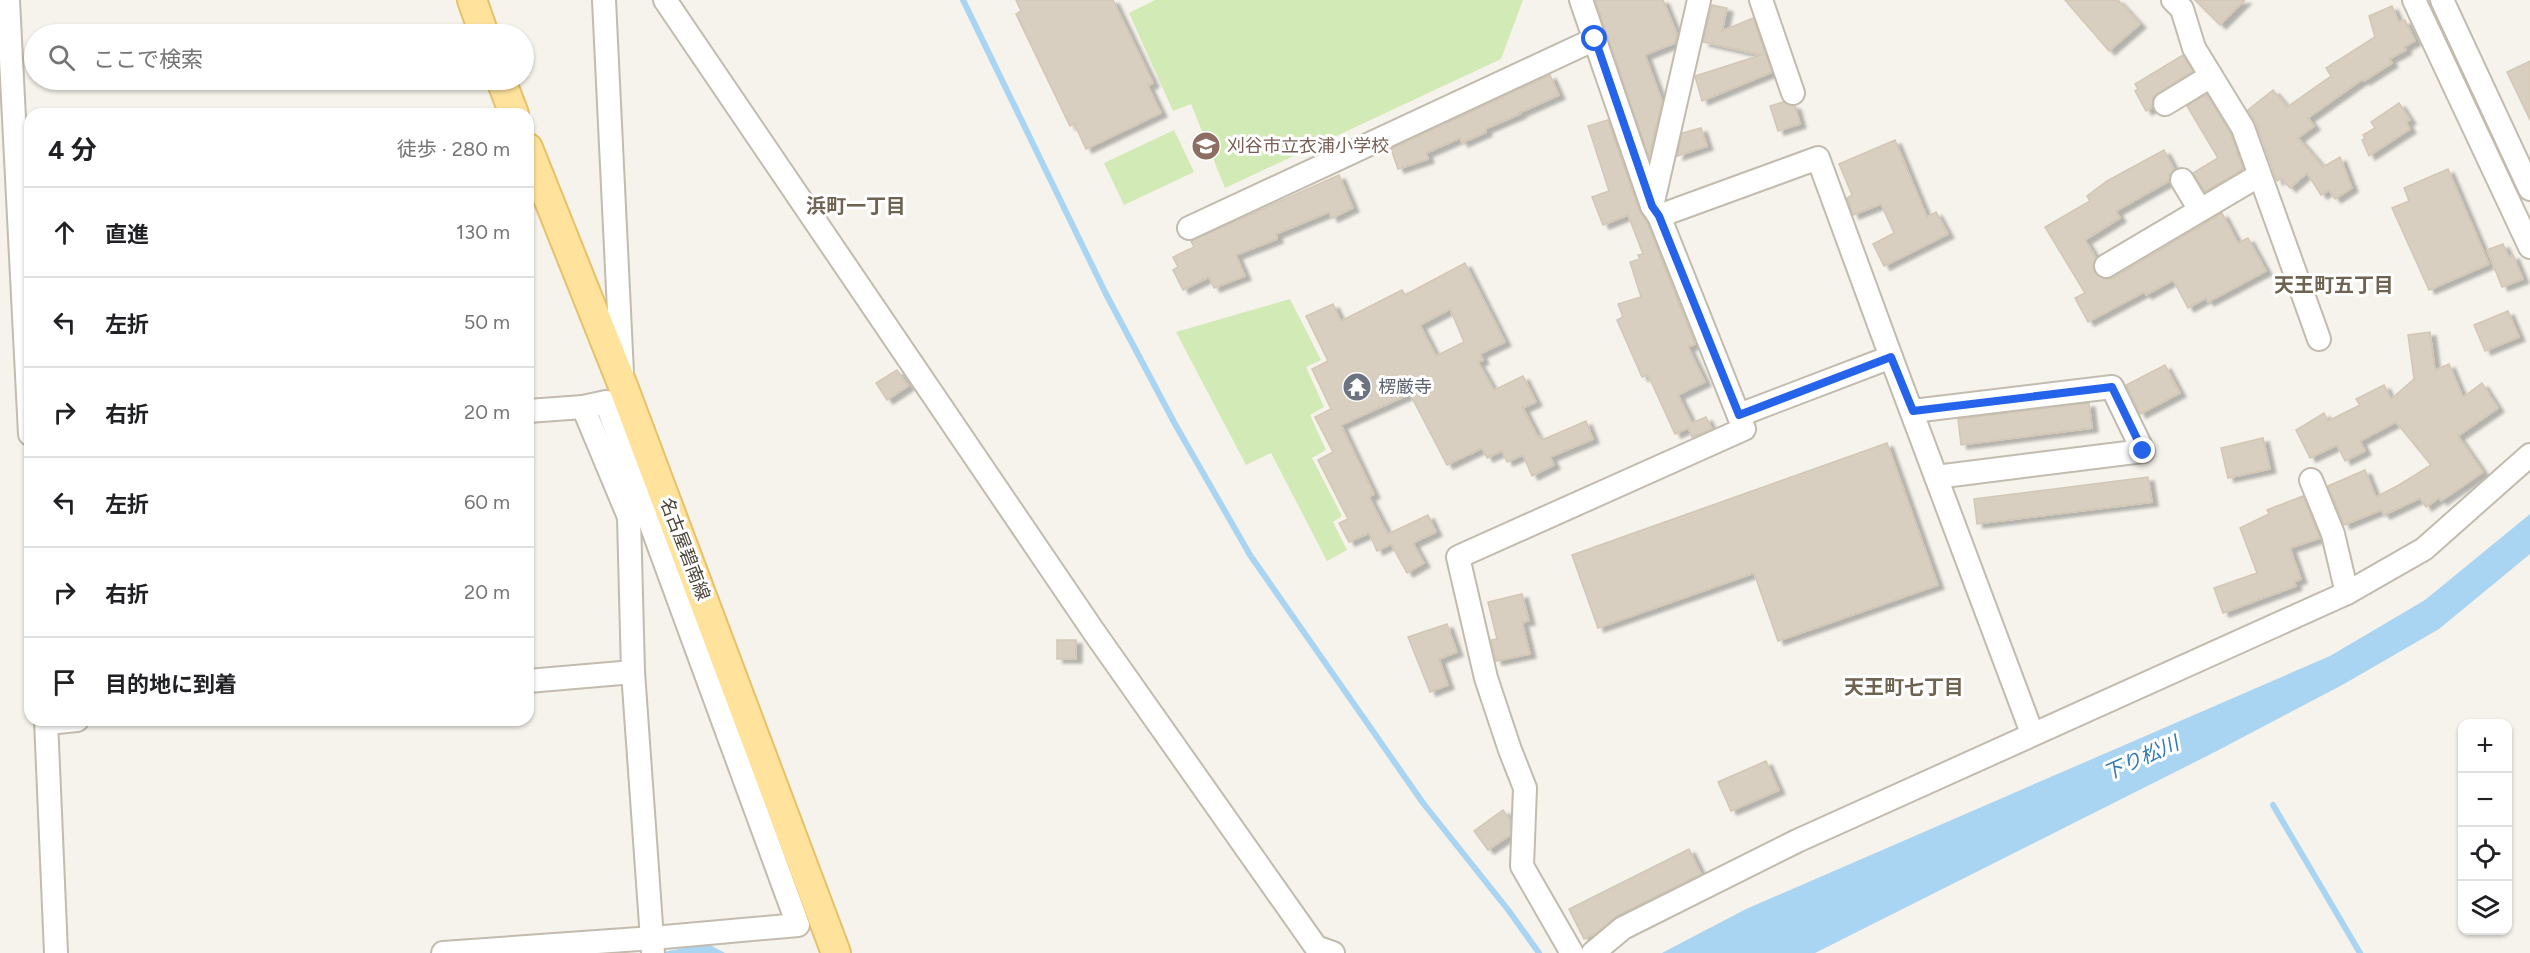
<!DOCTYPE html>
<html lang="ja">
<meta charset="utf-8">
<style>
:root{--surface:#fff;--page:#f6f6f6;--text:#202124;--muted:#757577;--line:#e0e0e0}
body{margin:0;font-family:Figtree,"Noto Sans JP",sans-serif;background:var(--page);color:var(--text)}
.controls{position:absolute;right:18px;bottom:18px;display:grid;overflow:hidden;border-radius:12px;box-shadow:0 2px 4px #0004}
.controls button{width:54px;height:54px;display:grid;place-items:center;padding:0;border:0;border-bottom:2px solid var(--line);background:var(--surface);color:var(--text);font:30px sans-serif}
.stop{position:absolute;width:18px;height:18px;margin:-14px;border:4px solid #2563eb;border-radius:50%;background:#fff}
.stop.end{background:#2563eb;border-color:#fff;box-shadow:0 2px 6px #0008}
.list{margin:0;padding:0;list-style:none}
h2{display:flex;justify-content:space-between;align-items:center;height:78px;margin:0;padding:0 24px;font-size:26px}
h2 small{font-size:20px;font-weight:400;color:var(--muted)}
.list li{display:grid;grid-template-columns:39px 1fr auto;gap:18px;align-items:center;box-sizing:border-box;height:90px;padding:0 24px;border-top:2px solid var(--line)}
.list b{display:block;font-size:22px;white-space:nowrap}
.list em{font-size:20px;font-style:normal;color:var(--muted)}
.icon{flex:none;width:33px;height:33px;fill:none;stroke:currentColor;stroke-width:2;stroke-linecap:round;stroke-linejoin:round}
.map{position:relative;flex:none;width:2530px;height:953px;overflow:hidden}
.search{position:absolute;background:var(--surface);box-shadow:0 2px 4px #0004;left:24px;top:24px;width:510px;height:66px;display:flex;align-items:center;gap:15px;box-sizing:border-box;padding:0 21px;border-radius:33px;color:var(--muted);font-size:22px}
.panel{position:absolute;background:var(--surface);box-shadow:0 2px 4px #0004;left:24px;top:108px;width:510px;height:618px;border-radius:18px}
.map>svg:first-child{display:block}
.green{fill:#d2eab5}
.water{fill:#a9d4f2}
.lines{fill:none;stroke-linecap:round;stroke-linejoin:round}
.stream{stroke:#a9d4f2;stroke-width:6}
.building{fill:#d8cfc1;stroke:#d3c7b4;stroke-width:1.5;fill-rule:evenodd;filter:url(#shadow)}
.minor-casing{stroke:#c2bbae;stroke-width:26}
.major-casing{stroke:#e6c16a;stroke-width:32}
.minor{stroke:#fff;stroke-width:22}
.major{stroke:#ffe39c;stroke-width:28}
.route{stroke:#2563eb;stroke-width:8}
.labels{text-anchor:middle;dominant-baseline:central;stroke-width:6;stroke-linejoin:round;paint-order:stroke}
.education-label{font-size:18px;fill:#785e54;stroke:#fff;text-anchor:start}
.worship-label{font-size:18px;fill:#5b616d;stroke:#fff;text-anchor:start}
.street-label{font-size:18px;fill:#4b4439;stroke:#fff}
.neighbourhood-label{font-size:20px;font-weight:bold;fill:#6e6250;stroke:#fff}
.water-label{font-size:20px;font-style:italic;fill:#2e7ab2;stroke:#fff}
</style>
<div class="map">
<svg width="2530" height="953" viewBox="0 0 2530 953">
<defs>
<filter id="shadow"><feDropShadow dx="6" dy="4" stdDeviation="1.5" flood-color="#0004"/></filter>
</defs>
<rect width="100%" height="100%" fill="#f6f3ec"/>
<g class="green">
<path d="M1155 0H1523L1501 59 1225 188 1191 104 1173 111 1129 13Z"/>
<path d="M1174 130 1194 172 1124 205 1104 163Z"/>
<path d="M1290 299 1321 360 1306 367 1324 407 1310 415 1326 450 1312 458 1342 516 1333 522 1347 550 1327 561 1271 453 1246 465 1176 332Z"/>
</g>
<g class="water">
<path d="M2530 514V554L2439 629 2344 684 2209 755 1815 953H1662L1746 909 2330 656 2425 600Z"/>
<path d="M706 943 725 953H664V952Z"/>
</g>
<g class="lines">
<g class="stream">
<path d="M963 0 1106 294 1175 424 1250 555 1423 803 1509 911 1539 953"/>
<path d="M2273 805 2360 953"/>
</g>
</g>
<g class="building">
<path d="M1016 0H1113L1153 83 1148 86 1161 113 1086 149 1074 123 1070 126 1016 14 1021 11Z"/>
<path d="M1595 0H1663L1677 34 1675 43 1645 55 1662 101 1649 157Z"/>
<path d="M2065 0H2118L2140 24 2109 51Z"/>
<path d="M2195 0H2245L2220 25Z"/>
<path d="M1712 5 1727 8 1722 31 1753 18 1772 72 1702 101 1695 76 1761 55 1703 42Z"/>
<path d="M2392 6 2399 22 2405 20 2415 41 2404 47 2406 50 2389 59 2392 63 2364 81 2363 79 2308 118 2314 126 2298 138 2323 167 2340 157 2352 188 2335 199 2329 190 2321 195 2307 173 2290 188 2281 178 2277 181 2256 123 2248 110 2273 90 2287 107 2331 76 2326 68 2375 37 2369 16Z"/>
<path d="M2183 55 2193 71 2158 93 2153 98 2152 107 2146 111 2135 91 2138 89 2135 84Z"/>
<path d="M2530 61V120L2507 72Z"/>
<path d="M1550 75 1559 95 1519 113 1520 114 1485 129 1486 132 1462 143 1460 138 1426 153 1428 159 1398 169 1391 149Z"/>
<path d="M2207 94 2231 134 2243 169 2205 192 2193 173 2218 158 2187 106Z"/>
<path d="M1783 102 1795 106 1800 124 1778 131 1770 106Z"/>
<path d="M2399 103 2410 120 2406 122 2410 129 2369 156 2362 140 2365 138 2363 135 2375 128 2371 122Z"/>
<path d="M1608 120 1639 210 1647 222 1695 344 1688 347 1705 382 1678 395 1692 423 1706 417 1712 429 1692 437 1688 428 1675 434 1648 375 1642 377 1617 320 1623 317 1618 304 1641 297 1630 262 1640 259 1638 255 1643 254 1628 215 1603 225 1592 197 1609 191 1588 126Z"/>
<path d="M1701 128 1707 146 1677 156 1682 133Z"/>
<path d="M1895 140 1927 217 1936 212 1948 234 1884 266 1873 244 1894 233 1881 204 1853 215 1847 198 1852 195 1839 164Z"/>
<path d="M2164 150 2174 169 2170 174 2169 181 2116 211 2120 218 2085 240 2096 258 2093 266 2095 273 2106 279 2113 278 2222 213 2238 243 2248 238 2266 271 2208 302 2206 298 2188 308 2173 280 2146 295 2144 292 2088 322 2075 298 2085 293 2045 227 2090 201 2087 196 2107 181Z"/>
<path d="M2448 169 2489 264 2429 290 2392 208 2409 201 2404 188Z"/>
<path d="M1339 175 1353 208 1332 218 1329 212 1276 234 1277 239 1236 255 1245 276 1214 288 1209 277 1183 290 1173 270 1178 267 1173 257 1194 247 1191 241Z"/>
<path d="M2503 244 2509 257 2513 255 2523 279 2502 287 2487 250Z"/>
<path d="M1465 263 1505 342 1480 354 1483 360 1478 362 1494 390 1523 376 1536 402 1523 408 1538 437 1540 436 1542 440 1586 421 1593 439 1550 457 1554 465 1532 476 1523 455 1507 462 1502 451 1487 458 1482 448 1447 465 1410 394 1341 425 1374 494 1369 497 1388 534 1428 515 1436 532 1413 543 1424 563 1407 573 1391 544 1377 551 1369 533 1349 542 1339 523 1348 519 1318 460 1333 452 1315 417 1331 409 1312 369 1328 361 1306 316 1333 304 1341 321 1402 290 1405 295ZM1450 309 1464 342 1436 356 1420 325Z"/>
<path d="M2508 311 2519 337 2485 351 2474 325Z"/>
<path d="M2430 332 2435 370 2449 364 2463 397 2482 383 2498 408 2458 436 2483 472 2441 501 2439 498 2426 507 2420 498 2384 515 2381 510 2344 525 2328 486 2365 470 2376 497 2399 485 2431 465 2396 422 2360 441 2365 451 2345 461 2337 445 2310 458 2296 430 2324 413 2328 421 2360 405 2356 399 2384 385 2391 399 2414 379 2408 335Z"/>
<path d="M2165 365 2180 393 2140 414 2126 385Z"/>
<path d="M897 370 908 386 887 400 876 383Z"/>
<path d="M2089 403 2092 428 1961 445 1958 419Z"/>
<path d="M2263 438 2270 469 2228 478 2221 448Z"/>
<path d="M1887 443 1938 585 1778 641 1754 573 1598 628 1572 555Z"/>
<path d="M2148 477 2152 502 1977 524 1974 499Z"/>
<path d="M2303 496 2320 538 2290 548 2301 579 2294 582 2296 586 2223 613 2214 588 2257 573 2240 528 2269 514 2267 510Z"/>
<path d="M1522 594 1529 621 1522 622 1530 654 1496 661 1491 640 1497 639 1488 602Z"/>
<path d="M1447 624 1457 652 1439 659 1448 685 1430 692 1408 637Z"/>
<rect x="1057" y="640" width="19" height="19"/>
<path d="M1766 761 1779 790 1731 811 1718 782Z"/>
<path d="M1503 810 1510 820V835L1488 850 1474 831Z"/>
<path d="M1689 849 1701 874 1617 916 1598 932 1584 939 1569 909Z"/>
</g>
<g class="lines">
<g class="minor-casing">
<g id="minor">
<path d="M8 0 30 434"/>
<path d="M604 0 622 373"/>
<path d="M665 0 1094 632 1316 947 1333 953"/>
<path d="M1761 0 1793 93"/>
<path d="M2173 0 2182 9 2194 48 2243 128 2319 339"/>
<path d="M2414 0 2530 247"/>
<path d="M2442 0 2530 189"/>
<path d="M2165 104 2211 76"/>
<path d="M2182 180 2200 210"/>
<path d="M1652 206 1699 0"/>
<path d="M1659 216 1818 158 1891 357 1739 415"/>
<path d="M1189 228 1595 39"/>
<path d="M2106 266 2258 176"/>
<path d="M1891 357 2032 733"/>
<path d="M583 407 629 517 633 672 653 953"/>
<path d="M1913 411 2112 387 2143 451 1936 477"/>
<path d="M2311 480 2333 534 2347 593"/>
<path d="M528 681 633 672"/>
<path d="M46 720 56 953"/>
<path d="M47 723 77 720"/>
<path d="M443 953 653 938 798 925 606 402 583 407 528 411"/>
<path d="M1572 953 1522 866 1525 788 1510 750 1486 678 1458 557 1744 429 1659 216 1652 206 1581 0"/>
<path d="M1593 953 1623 928 1797 841 2347 593 2424 549 2530 455"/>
</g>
</g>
<g class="major-casing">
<g id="major">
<path d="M472 0 484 34"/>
<path d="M501 80 514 114"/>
<path d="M528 148 623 386 836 953"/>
</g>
</g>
<use href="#minor" class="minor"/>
<use href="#major" class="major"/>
</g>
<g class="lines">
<path class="route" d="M1595 39 1652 206 1659 216 1739 415 1891 357 1913 411 2112 387 2143 451"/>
</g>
<defs>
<g id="school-disc" transform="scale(1.5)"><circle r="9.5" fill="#8d6e63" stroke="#fff"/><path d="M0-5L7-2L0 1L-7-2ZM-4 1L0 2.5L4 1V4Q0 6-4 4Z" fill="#fff"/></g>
<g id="temple-disc" transform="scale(1.5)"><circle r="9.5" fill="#6b7280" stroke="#fff"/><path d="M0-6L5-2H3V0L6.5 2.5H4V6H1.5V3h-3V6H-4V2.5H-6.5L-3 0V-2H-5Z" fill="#fff"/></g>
</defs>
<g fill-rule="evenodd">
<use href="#school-disc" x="1206" y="146"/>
<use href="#temple-disc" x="1357" y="387"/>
</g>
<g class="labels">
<g class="education-label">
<text x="1227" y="146">刈谷市立衣浦小学校</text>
</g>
<g class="worship-label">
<text x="1378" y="387">楞厳寺</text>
</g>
<g class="street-label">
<text transform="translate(685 549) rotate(69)">名古屋碧南線</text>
</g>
<g class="neighbourhood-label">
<text x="856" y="206">浜町一丁目</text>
<text x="2334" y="285">天王町五丁目</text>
<text x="1904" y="687">天王町七丁目</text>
</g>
<g class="water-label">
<text transform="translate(2141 758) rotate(-24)">下り松川</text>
</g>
</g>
</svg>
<div class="controls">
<button>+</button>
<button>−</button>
<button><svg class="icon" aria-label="locate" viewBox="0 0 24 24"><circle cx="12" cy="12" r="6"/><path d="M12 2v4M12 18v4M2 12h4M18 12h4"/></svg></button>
<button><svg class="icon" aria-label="layers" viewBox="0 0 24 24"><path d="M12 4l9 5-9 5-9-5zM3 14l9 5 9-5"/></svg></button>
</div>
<div class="stop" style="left:1595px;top:39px"></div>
<div class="stop end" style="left:2143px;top:451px"></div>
<div class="search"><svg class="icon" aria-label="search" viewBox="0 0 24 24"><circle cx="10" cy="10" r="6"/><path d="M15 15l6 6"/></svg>ここで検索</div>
<section class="panel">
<h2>4 分<small>徒歩 · 280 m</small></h2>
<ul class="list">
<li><svg class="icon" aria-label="ahead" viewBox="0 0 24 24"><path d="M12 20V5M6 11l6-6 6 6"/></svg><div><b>直進</b></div><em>130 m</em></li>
<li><svg class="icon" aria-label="left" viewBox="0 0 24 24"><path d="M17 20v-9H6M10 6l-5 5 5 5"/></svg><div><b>左折</b></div><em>50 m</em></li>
<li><svg class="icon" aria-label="right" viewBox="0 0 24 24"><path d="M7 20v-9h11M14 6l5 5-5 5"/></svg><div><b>右折</b></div><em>20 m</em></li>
<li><svg class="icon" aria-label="left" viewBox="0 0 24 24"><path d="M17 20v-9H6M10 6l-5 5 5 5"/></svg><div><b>左折</b></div><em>60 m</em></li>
<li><svg class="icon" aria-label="right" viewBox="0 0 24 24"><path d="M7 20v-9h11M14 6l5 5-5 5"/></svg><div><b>右折</b></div><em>20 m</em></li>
<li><svg class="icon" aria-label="arrive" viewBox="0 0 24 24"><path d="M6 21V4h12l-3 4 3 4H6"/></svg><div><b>目的地に到着</b></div></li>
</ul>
</section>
</div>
